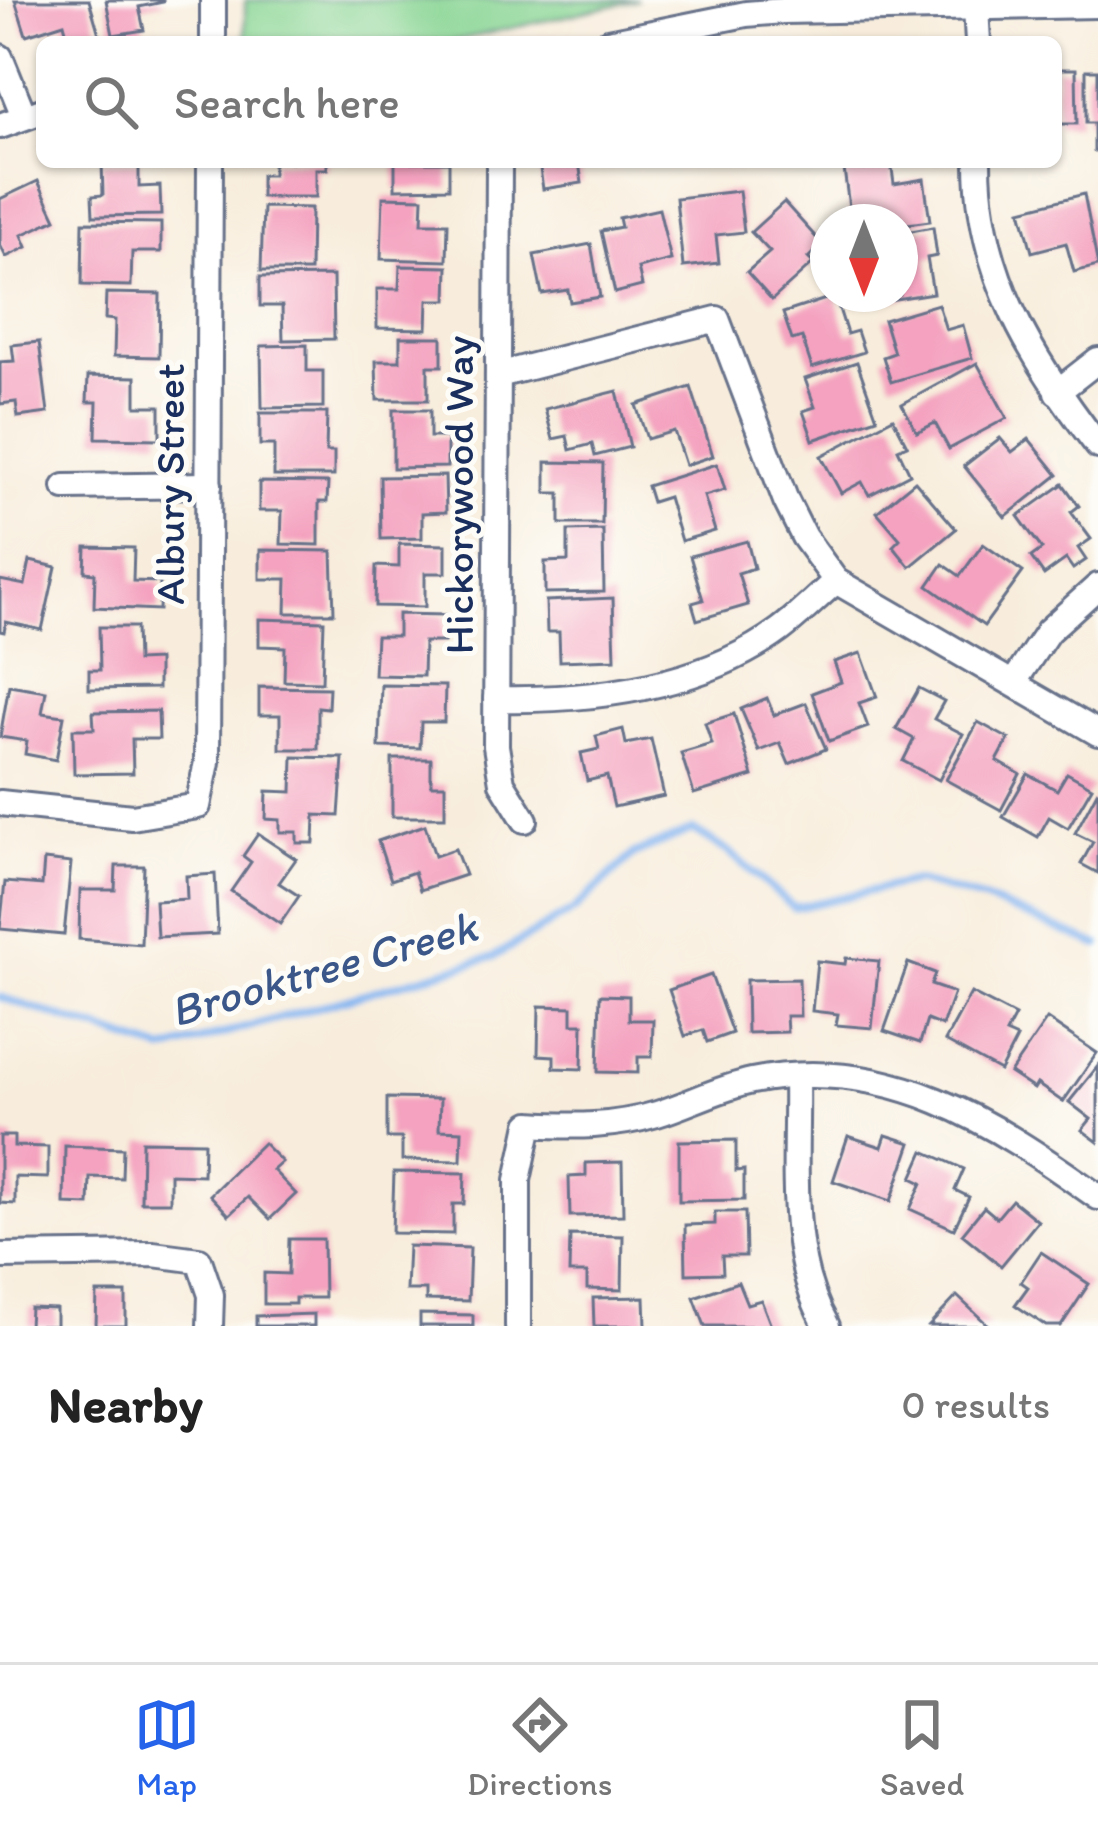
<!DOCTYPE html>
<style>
:root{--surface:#fff;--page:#f2f2f2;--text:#222;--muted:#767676;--line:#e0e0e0;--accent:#2563eb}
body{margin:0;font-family:Itim,sans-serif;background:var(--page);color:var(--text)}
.compass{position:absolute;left:810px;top:204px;width:108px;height:108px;border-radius:50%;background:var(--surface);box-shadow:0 3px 9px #0004;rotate:180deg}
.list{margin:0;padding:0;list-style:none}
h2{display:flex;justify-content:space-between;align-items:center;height:156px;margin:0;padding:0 48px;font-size:51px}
h2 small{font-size:39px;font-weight:400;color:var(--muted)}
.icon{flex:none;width:66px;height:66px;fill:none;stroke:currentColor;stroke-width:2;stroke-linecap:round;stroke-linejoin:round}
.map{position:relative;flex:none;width:1098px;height:1326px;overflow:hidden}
.search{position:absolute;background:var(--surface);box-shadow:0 3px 9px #0004;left:36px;right:36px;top:36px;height:132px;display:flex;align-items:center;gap:30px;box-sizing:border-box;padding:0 42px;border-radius:18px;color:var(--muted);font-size:45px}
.sheet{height:336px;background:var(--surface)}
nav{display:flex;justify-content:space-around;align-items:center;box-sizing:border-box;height:168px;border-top:3px solid var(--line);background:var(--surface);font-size:33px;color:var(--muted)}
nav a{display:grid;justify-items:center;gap:6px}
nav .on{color:var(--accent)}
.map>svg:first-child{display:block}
.green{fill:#86d492;stroke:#508278;stroke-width:3}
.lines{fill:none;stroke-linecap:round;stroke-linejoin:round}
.stream{stroke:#85b5f0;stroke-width:8}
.building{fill:#f4a2bf}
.minor-casing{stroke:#68728a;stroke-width:30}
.minor{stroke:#fff;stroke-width:24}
.labels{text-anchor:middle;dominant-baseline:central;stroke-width:10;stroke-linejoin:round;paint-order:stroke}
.street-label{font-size:42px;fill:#1b2f5e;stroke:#fdfcf7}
.water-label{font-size:45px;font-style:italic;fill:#3b578a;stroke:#fdfcf7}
</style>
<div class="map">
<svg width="1098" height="1326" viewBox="0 0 1098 1326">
<rect width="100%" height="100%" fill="#fdfcf7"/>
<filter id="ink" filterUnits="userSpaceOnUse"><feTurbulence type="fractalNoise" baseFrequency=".00833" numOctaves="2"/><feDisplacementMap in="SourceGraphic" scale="24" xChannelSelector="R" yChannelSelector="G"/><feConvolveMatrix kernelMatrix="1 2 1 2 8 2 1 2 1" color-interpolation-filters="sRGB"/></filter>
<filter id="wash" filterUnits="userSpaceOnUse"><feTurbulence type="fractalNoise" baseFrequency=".004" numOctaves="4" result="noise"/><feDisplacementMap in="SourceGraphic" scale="48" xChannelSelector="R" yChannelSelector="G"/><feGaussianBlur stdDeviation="2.7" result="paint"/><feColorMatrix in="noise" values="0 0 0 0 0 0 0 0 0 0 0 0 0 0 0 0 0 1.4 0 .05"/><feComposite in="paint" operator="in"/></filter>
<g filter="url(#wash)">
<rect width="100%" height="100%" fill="#f8eddc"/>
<path class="green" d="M245 0H638L449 42H245Z"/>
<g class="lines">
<path class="stream" d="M0 997 164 1051 493 957 574 910 634 854 693 830 729 852 794 908 915 881 986 900 1098 945"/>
</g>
<g id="blocks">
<g class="building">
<path d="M15 0H89L99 34 69 42 64 23 26 35Z"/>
<path d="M106 0H163V2L139 7 144 30 113 35Z"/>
<path d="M1056 69H1076L1077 124H1056Z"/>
<path d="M1086 70H1098V151H1094V123H1086Z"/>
<path d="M102 162H139V187L160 186 161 215 93 216 92 196 103 195Z"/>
<path d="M273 162H327V169H316V197H261V175H273Z"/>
<path d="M395 162H449V188L395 189Z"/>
<path d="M539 162H579L582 183 543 189Z"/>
<path d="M891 162 894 184 924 179 930 221 900 225V222H851L844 169Z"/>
<path d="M38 181 56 219 22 235 27 247 6 257 0 245V199Z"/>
<path d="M739 191 744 232 716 235 719 263 683 267 676 198Z"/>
<path d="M1084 194 1098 266 1074 272 1066 243 1032 252 1021 210Z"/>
<path d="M383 197 423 198 422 223H448L447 261 381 259Z"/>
<path d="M784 202 822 244 808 258 813 263 772 300 747 272 770 252 751 232Z"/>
<path d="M263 207 311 208 310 271H261Z"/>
<path d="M659 209 671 260 638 268 642 286 615 293 601 231 621 227 619 218Z"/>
<path d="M83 222 161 223V252H132L131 286 82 285Z"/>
<path d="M933 227 937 256 927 258 933 293 889 300 888 294H900V233Z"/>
<path d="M591 244 600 297 570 302 568 290 542 294 534 255Z"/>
<path d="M400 266 448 267 447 300H428L427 329 377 328V289H399Z"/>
<path d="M333 276 334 339 283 340 282 306H260V277Z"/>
<path d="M106 293 160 294 159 357 114 356 115 320 105 319Z"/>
<path d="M835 296 847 334 857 331 864 352 812 368 802 337 792 340 783 313Z"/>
<path d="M938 304 946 330 963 325 972 358 891 382 883 357 894 353 884 320Z"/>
<path d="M400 337H442V366H428V400H377L376 361H400Z"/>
<path d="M39 342 48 413 18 417 16 402 0 404V362L14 361 12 345Z"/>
<path d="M307 345V371H323V407L262 408 261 346Z"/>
<path d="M857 362 877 418 813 440 803 411 815 407 805 379Z"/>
<path d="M977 363 1007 418 949 449 935 423 917 432 902 404Z"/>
<path d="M88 376 136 377V406H160V439L96 438 97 402H87Z"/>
<path d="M691 387 713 456 685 465 674 431 647 439 636 405Z"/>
<path d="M617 391 630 447 595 456 592 444 570 450 567 436 553 439 545 409Z"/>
<path d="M393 410H430V437H447V467L393 468Z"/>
<path d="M260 413H327L326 452H334V476H274V445H260Z"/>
<path d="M893 418 907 445 898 449 910 474 869 495 862 482 841 493 821 456Z"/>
<path d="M1000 438 1012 452 1029 439 1058 475 1005 517 964 466Z"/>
<path d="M546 462 603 463 602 524H560V493H546Z"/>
<path d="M717 464 725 490 704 496 715 531 681 541 668 497 652 502 647 486Z"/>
<path d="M445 476 446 512 422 513V538L381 539 380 477Z"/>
<path d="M915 481 956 529 910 567 893 546 900 539 877 512Z"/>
<path d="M259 482 328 483 327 502H319V545L281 544 282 511H259Z"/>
<path d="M1063 484 1079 506 1071 512 1091 539 1078 548 1086 560 1073 569 1066 559 1044 575 1031 557 1042 549 1018 516Z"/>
<path d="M603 530 604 592 545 593V562L568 561V531Z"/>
<path d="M747 541 754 568 738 573 748 605 697 620 692 603 703 600 690 556Z"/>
<path d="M399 544 446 545V573H425V607L375 606 376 566 399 567Z"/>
<path d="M983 544 1023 572 984 626 928 586 943 564 960 576Z"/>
<path d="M86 547 134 548 133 581 160 582 159 610 94 607 95 573 85 572Z"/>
<path d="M260 550 332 551 334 613H286L287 579H260Z"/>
<path d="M30 561 56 567 42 630 6 622 4 632 0 631V580L25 585Z"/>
<path d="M613 598 615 659 560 661 559 632H547L546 601Z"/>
<path d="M398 614 445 615 444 642H424L423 676 374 675 376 636H398Z"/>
<path d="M259 619 324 621 322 682 284 681 285 647 259 646Z"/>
<path d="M99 627H136L137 661 158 660V688L89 689V670H100Z"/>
<path d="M861 653 877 697 859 703 868 727 829 741 812 693 841 682 834 662Z"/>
<path d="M9 685 46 691 42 713 64 716 56 760 25 754 27 741 0 737Z"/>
<path d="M381 685 445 686 444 722H421L420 748 379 747Z"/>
<path d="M259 687 329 688 328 708 318 707V749H280V715H259Z"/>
<path d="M919 688 944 701 934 719 963 734 939 780 903 761 914 739 896 729Z"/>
<path d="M767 698 774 715 806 703 826 749 789 764 780 743 759 751 741 709Z"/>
<path d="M158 711 159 739H132L133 773 74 774 73 729H94L93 712Z"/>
<path d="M734 714 753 776 694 794 681 753 712 744 705 723Z"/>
<path d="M978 722 1009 739 997 761 1020 774 1001 810 946 780Z"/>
<path d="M623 729 626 744 651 739 664 796 614 807 607 776 587 781 581 753 599 749 596 736Z"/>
<path d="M293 757 343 758 339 816 315 815 314 843H297V832H280V820L266 819 267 791 292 792Z"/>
<path d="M392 759H431V785H445V817H392Z"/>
<path d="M1067 773 1092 787 1068 828 1049 817 1038 837 1003 817 1028 774 1057 790Z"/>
<path d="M1098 790V873L1081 864 1093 842 1075 833Z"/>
<path d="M425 825 435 856 455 849 465 875 420 890 414 872 391 880 378 841Z"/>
<path d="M258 834 296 859 279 883 299 896 280 924 231 891 251 862 243 856Z"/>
<path d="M44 860 71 863 64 935 0 929 5 882 42 885Z"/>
<path d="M116 866H144L141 944 79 939 80 890H115Z"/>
<path d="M215 874 218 934 157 937 155 901 187 899 186 876Z"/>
<path d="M846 958 879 961 872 1028 836 1025 838 1014 812 1011 817 961 845 964Z"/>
<path d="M908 963 935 973 931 985 954 993 942 1026 927 1020 920 1043 884 1031Z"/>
<path d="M711 975 732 1033 707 1042 703 1030 685 1036 669 990Z"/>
<path d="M799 979 800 1016H786L787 1032 747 1033 746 980Z"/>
<path d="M971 993 1015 1016 1006 1033 1017 1038 1000 1071 945 1041Z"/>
<path d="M600 995 629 996V1020H653L652 1057H638V1073L598 1072Z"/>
<path d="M539 1006 572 1007V1024H583L582 1069 554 1068V1056L538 1055Z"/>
<path d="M1047 1019 1097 1053 1063 1102 1037 1084 1034 1089 1010 1073Z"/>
<path d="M1098 1066V1142L1082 1130 1091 1119 1069 1102Z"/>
<path d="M387 1098 440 1099 439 1130 462 1131 461 1161 402 1160V1138H387Z"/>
<path d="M886 1135 911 1143 891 1201 833 1181 848 1136 882 1147Z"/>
<path d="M0 1136H14V1146L48 1147V1178L15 1177V1204L0 1203Z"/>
<path d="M736 1140V1171L744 1170V1200L679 1201V1141Z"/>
<path d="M142 1141 204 1142 203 1175 170 1174V1202H141Z"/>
<path d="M263 1143 282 1162 273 1170 296 1194 270 1219 248 1197 229 1215 210 1195Z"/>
<path d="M65 1146 123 1148 122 1178 90 1177 89 1205 64 1204Z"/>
<path d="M924 1151 964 1169 955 1190 969 1197 954 1229 910 1209 922 1183 912 1178Z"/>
<path d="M622 1162 623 1215 570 1216 569 1177 586 1176V1163Z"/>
<path d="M394 1172 465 1173 464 1204H453V1234L392 1233Z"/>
<path d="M1012 1200 1038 1221 1001 1266 962 1234 984 1207 997 1218Z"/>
<path d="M715 1212H745L746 1256H722L723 1273 686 1274 685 1225 715 1224Z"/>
<path d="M570 1235 623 1236 622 1290 587 1289V1273H569Z"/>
<path d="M289 1239H323L324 1298H295V1304H264V1273L288 1274Z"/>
<path d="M408 1246 470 1248 468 1301 426 1300V1290H406Z"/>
<path d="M1041 1252 1089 1284 1061 1326H1046L1015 1305 1028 1287 1021 1282Z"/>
<path d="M738 1282 747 1304 761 1300 771 1326H705L694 1297Z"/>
<path d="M97 1293H126V1326H96Z"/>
<path d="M957 1296 989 1326H929Z"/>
<path d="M645 1297 646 1326H594L593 1298Z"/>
<path d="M30 1308 56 1309V1326H29Z"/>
<path d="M314 1314V1326H256V1316Z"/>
<path d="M420 1314 473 1315V1326H420Z"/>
</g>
</g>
</g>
<g filter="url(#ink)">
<use href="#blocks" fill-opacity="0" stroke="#68728a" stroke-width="3"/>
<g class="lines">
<g class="minor-casing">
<g id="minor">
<path d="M213 0V42"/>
<path d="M976 7 978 42"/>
<path d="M608 42 746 14 784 11 1098 5"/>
<path d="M0 57 24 116"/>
<path d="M0 126 42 111"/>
<path d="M499 162 496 746 502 783 525 820"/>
<path d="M978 162C978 274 1032 360 1098 446"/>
<path d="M498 375 717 319 786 501 804 537 836 581 1098 733"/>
<path d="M1057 392 1098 360"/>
<path d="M65 487 209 485"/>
<path d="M1014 682 1048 631 1098 586"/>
<path d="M496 699C591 701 701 688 780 630 800 615 817 597 836 581"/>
<path d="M0 803 132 817 198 806 207 762 210 162"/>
<path d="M796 1078C798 1159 785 1254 827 1326"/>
<path d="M0 1256 153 1254 199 1260 211 1295 210 1326"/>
<path d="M518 1326V1180L530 1124C574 1127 614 1127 657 1114 689 1104 719 1088 752 1081 889 1054 993 1122 1098 1197"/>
</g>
</g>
<use href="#minor" class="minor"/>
</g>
</g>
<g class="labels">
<g class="street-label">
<text transform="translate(169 484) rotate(-90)">Albury Street</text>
<text transform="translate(458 495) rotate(-90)">Hickorywood Way</text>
</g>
<g class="water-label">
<text transform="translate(323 968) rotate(-16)">Brooktree Creek</text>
</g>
</g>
</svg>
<svg class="compass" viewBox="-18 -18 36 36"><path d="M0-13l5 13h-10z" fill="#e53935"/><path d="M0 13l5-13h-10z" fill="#767676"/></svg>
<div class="search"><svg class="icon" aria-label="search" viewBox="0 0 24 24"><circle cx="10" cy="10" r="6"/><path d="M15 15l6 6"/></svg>Search here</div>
</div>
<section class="sheet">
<h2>Nearby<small>0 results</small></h2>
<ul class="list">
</ul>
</section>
<nav>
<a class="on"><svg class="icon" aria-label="map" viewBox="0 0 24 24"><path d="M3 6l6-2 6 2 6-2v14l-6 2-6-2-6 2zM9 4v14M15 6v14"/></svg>Map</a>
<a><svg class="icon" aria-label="directions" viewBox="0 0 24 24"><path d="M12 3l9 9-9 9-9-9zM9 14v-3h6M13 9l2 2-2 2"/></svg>Directions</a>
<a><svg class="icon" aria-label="saved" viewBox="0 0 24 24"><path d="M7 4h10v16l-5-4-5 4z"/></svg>Saved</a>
</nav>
